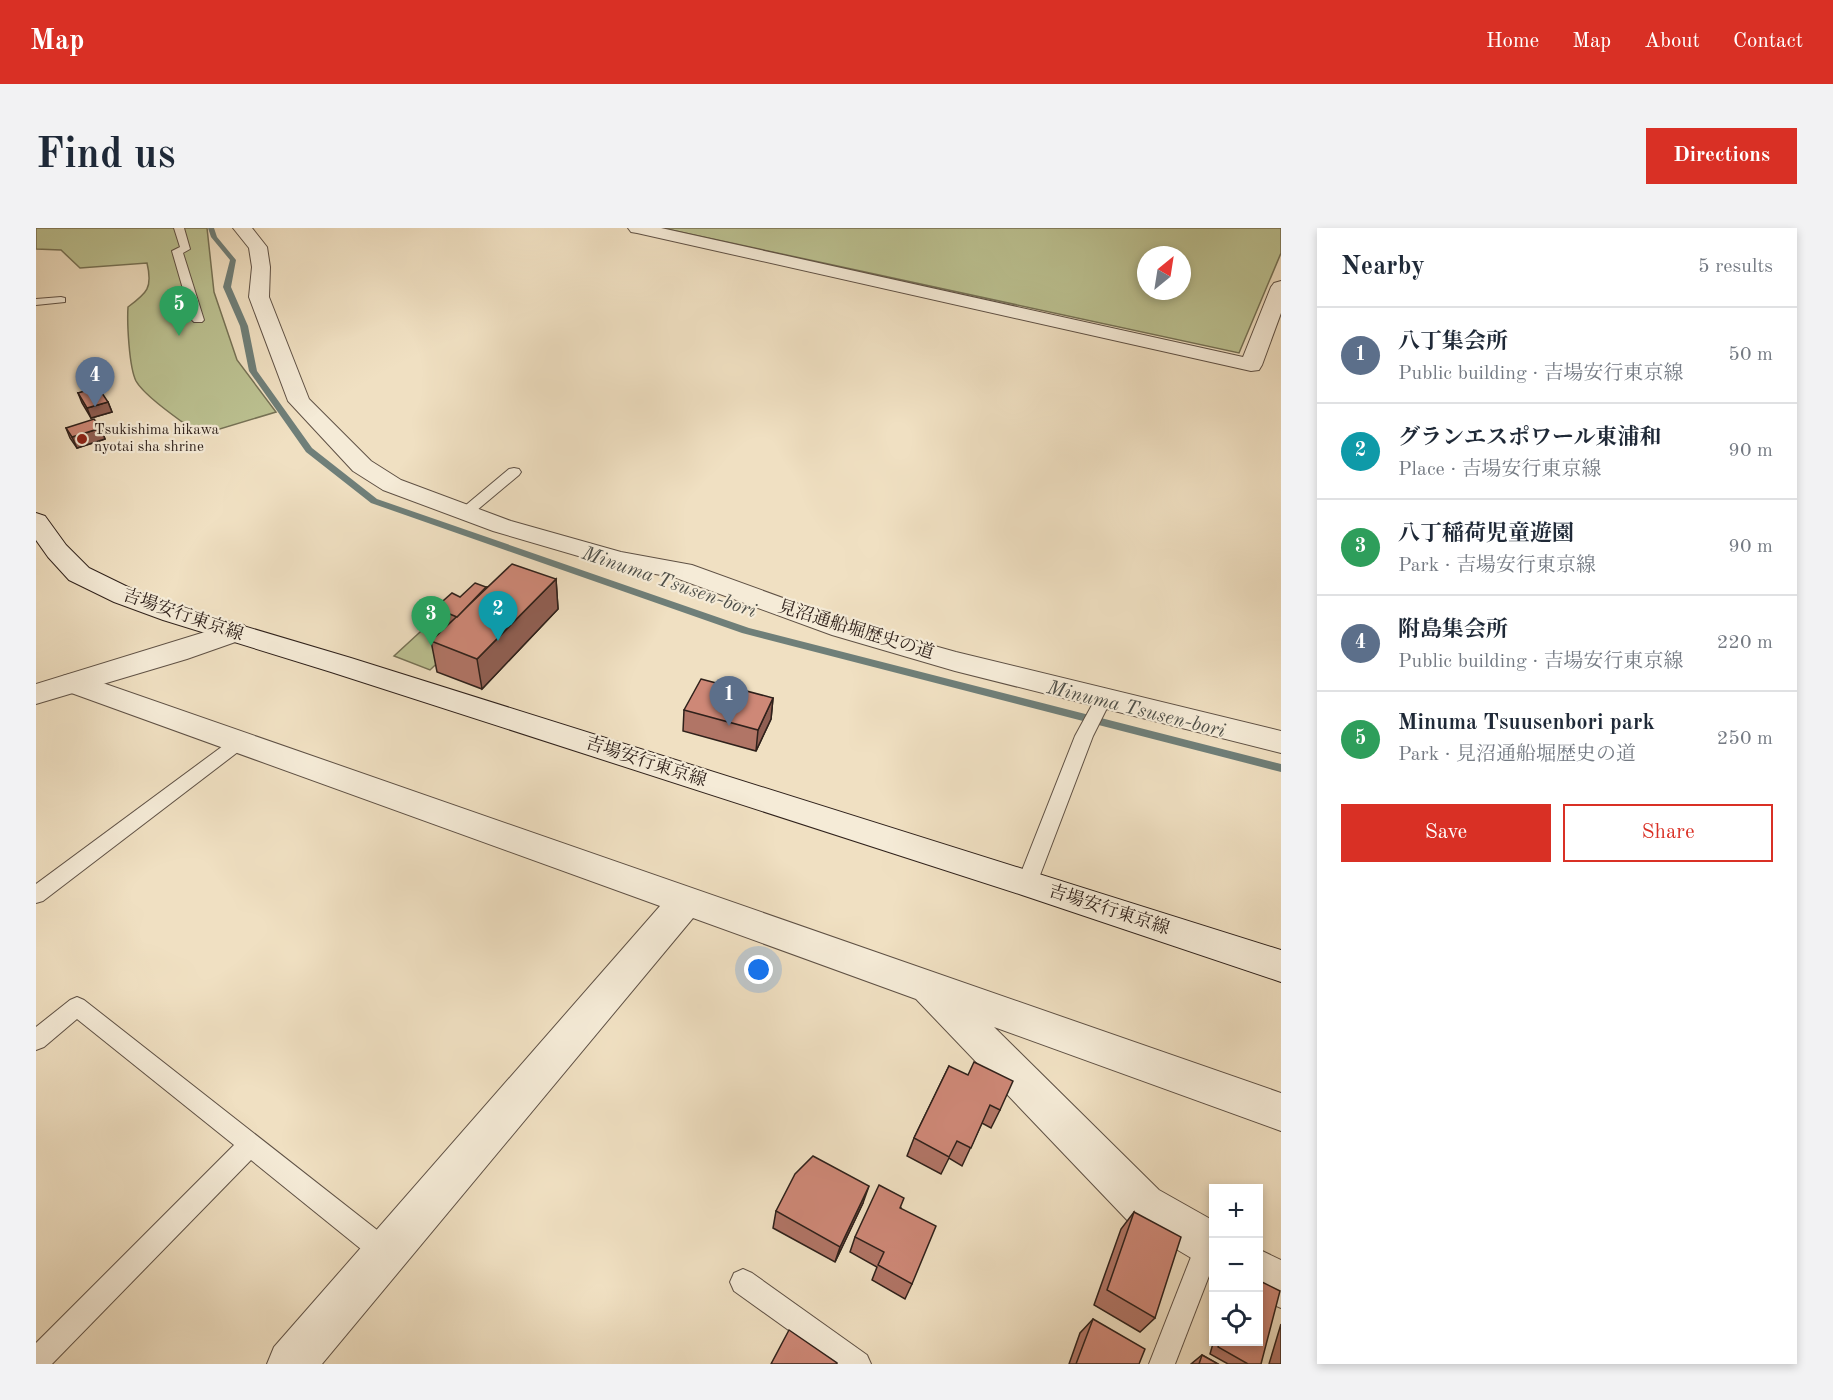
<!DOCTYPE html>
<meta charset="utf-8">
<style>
:root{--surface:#fff;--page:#f2f2f3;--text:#1f2937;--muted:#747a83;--line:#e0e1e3;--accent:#d93025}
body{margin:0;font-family:"Old Standard TT","Noto Serif JP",serif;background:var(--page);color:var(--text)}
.controls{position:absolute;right:18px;bottom:18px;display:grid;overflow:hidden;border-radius:0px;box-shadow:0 3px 9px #0003}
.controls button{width:54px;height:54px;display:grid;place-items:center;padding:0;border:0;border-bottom:2px solid var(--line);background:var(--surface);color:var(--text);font:30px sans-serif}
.compass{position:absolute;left:1101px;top:18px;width:54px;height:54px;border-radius:50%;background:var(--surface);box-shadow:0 3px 9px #0003;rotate:30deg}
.you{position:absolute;left:723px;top:742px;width:21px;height:21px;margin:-15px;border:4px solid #fff;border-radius:50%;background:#1a73e8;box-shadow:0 0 0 9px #1a73e833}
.badge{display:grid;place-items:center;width:39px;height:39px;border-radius:50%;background:var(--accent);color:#fff;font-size:20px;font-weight:700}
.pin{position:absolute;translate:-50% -50px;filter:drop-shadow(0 2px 3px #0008)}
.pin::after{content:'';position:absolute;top:32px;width:21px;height:18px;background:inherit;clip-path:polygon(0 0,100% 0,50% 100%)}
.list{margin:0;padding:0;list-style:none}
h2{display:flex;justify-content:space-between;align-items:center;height:78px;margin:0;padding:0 24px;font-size:26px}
h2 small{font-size:20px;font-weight:400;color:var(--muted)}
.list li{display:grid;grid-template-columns:39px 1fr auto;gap:18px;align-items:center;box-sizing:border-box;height:96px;padding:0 24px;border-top:2px solid var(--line)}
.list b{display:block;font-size:22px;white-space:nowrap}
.list p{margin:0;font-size:20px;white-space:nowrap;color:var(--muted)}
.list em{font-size:20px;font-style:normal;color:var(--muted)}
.actions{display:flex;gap:12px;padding:18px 24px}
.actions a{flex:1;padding:14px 0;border:2px solid var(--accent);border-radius:0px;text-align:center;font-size:21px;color:var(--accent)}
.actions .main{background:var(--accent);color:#fff}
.icon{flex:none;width:33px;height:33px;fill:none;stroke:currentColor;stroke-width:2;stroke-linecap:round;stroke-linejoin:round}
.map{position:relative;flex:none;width:1245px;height:1136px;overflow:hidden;border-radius:0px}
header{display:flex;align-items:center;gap:36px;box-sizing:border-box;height:84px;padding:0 30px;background:var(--accent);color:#fff}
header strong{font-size:28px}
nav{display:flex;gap:33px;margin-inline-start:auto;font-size:21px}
.intro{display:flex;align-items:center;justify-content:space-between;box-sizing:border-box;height:144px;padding:0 36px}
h1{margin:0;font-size:42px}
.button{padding:15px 27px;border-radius:0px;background:var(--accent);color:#fff;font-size:21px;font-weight:700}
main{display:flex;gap:36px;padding:0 36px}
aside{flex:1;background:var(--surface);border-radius:0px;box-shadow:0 3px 9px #0003}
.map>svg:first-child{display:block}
.green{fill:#bcc292;stroke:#767256;stroke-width:1.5;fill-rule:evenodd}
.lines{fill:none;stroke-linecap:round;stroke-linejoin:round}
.stream{fill:#6f7f79;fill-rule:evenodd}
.service-casing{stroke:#5f5145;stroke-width:2}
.minor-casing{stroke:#5f5145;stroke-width:2}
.tertiary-casing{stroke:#5f5145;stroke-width:2}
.secondary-casing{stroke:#2f211b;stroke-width:2}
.service{fill:#f5ebd7;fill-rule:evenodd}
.minor{fill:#f5ebd7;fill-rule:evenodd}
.tertiary{fill:#f5ebd7;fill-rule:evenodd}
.secondary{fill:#f5ebd7;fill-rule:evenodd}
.wall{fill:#b17566;stroke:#2f211b;stroke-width:1.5}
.shaded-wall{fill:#905f53;stroke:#2f211b;stroke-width:1.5}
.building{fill:#ce8877;stroke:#2f211b;stroke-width:1.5}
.poi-dot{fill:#8f2418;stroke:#f5ebd7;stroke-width:2}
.labels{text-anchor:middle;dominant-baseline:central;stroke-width:4.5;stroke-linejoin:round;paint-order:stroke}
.far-poi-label{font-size:15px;fill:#2f211b;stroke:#f5ebd7;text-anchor:start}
.street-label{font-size:18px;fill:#2f211b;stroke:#f5ebd7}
.water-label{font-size:20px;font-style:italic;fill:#4f504a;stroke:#f5ebd7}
</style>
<header>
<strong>Map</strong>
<nav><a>Home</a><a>Map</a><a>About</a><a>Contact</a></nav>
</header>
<div class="intro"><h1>Find us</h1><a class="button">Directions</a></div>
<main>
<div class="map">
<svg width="1245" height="1136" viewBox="0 0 1245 1136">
<rect width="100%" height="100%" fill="#f0e0c2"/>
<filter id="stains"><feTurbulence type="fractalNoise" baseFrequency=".00333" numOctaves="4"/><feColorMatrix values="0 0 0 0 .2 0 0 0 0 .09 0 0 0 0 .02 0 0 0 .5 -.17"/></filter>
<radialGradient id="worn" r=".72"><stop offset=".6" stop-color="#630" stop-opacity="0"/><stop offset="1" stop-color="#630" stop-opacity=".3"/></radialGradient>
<g class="green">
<path d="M0 0H171L178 64 201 132 240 184 164 207C148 195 109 169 100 153 93 139 91 95 92 79 111 65 117 60 111 35L44 40 25 22 0 21Z"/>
<path d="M626 0H1245V25L1203 125ZM1110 27H1146V63H1110Z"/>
<path d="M396 393 431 407 394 442 358 428Z"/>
</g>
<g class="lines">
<path class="stream" d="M172 0H178L181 9 200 32 195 59 212 98 221 143 276 220 341 271 713 400 1245 536V544L706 405 335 275 270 224 213 143 204 98 187 59 194 32 175 9Z"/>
<g class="service-casing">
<g id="service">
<path d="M138 0H148L154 21 147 25 168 92 166 94H158L156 92 136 23 144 19Z"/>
<path d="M25 69 29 70V74L0 77V71Z"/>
<path d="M478 240 483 241 485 244 483 247 434 288H424L422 285 424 282 473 241Z"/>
<path d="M1068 464 1074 466 1076 470 1057 508 1001 655 998 660 991 663 984 660 981 655 1039 508 1062 466Z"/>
<path d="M205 507 211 509 214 513 211 517 7 673 0 675V656L199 509Z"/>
<path d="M41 769 48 772 359 1016 362 1025 359 1034 350 1037 341 1034 215 932 16 1136H0V1115L198 917 41 791 8 819 0 822V799L34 772Z"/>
<path d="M1173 1003 1178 1005V1035L1139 1136H1113L1164 1006Z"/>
<path d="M707 1041 716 1045 831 1127 835 1136H800L698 1063 694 1054 698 1045Z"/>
</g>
</g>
<g class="minor-casing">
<g id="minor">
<path d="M197 0H216L231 19 234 39 233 69 273 171 335 233 365 252 475 293 585 324 656 337 816 395 920 424 1245 503V525L919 443 796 407 640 350 573 337 457 303 347 262 317 243 252 173 213 69 216 39 213 20Z"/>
<path d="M592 0H625L1207 129 1235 59 1238 55 1245 53V85L1226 137 1223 142 1215 143 601 5 595 4Z"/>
<path d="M38 445 1245 865V903L958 799 1123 962 1178 993V1040L1162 1034 1091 992 880 771 657 690 286 1136H231L238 1119 624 678 27 462 23 455 27 448Z"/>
<path d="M1222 1021 1245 1032V1080L1222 1070Z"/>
</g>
</g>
<g class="tertiary-casing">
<path id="tertiary" d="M198 395 208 397 212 404 208 411 151 431 0 476V456Z"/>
</g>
<g class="secondary-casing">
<path id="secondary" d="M0 285 9 288 30 317 53 340 98 362 147 380 315 430 1245 722V754L986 667 295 444 127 392 78 374 33 352 12 329 0 312Z"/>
</g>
<use href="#service" class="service"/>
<use href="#minor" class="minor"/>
<use href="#tertiary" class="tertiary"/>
<use href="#secondary" class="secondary"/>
</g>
<g class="wall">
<path d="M42 165 72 174 76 184 55 190 46 175Z"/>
<path d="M30 200H65L69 211 41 220 34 210Z"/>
<path d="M520 351 522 381 446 461 401 444 395 413 413 396 401 391 399 380 450 359Z"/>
<path d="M737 470 735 491 720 523 647 503 648 482Z"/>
<path d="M913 838 964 882 955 900 946 895 926 938 913 930 905 946 871 928 878 910Z"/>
<path d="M827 975 799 1034 737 1000 740 983Z"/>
<path d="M865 980 876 1056 869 1071 836 1052 841 1039 814 1024 819 1009Z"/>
<path d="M1098 984 1119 1090 1104 1104 1058 1077 1085 1001Z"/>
<path d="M1057 1091 1103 1136H1033L1044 1105Z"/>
<path d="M1245 1096V1136H1233Z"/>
<path d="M1178 1112V1113H1222L1225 1136H1192L1174 1126Z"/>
<path d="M1166 1127 1182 1136H1155Z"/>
</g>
<g class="shaded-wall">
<path d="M72 174 76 184 55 190 51 180Z"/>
<path d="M65 200 69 211 41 220 36 209Z"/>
<path d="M520 351 522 381 446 461 441 431Z"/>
<path d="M737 470 735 491 720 523 722 502Z"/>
<path d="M833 958 827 975 799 1034 804 1019Z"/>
</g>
<g class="building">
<path d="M62 159 72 174 51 180 42 165Z"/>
<path d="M58 191 65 200 36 209 30 200Z"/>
<path d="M476 336 520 351 441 431 395 413Z"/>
<path d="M439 355 450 359 421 389 399 380 416 365 424 369Z"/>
<path d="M665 451 737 470 722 502 648 482Z"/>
<path d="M938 834 977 853 964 882 954 877 935 920 921 913 913 929 878 910 913 838 932 847Z"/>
<path d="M777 928 833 958 804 1019 740 983 759 946Z"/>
<path d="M843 957 868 970 864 980 900 998 876 1056 842 1037 848 1024 819 1009Z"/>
<path d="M1098 984 1145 1009 1119 1090 1071 1062Z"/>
<path d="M1222 1052 1244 1063 1225 1136H1212L1182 1119 1184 1113H1222Z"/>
<path d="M1057 1091 1109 1121 1103 1136H1040Z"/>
<path d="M753 1102 801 1135V1136H735Z"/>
<path d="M1166 1127 1182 1136H1163Z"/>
</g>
<circle class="poi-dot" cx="46" cy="211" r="6"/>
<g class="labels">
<g class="far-poi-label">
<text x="58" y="202">Tsukishima hikawa<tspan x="58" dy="17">nyotai sha shrine</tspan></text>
</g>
<g class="street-label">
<text transform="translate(147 387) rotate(19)">吉場安行東京線</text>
<text transform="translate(820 402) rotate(17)">見沼通船堀歴史の道</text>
<text transform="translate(610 534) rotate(18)">吉場安行東京線</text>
<text transform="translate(1073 682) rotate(18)">吉場安行東京線</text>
</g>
<g class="water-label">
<text transform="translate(633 355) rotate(19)">Minuma Tsusen-bori</text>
<text transform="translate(1100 482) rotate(14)">Minuma Tsusen-bori</text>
</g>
</g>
<rect width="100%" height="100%" filter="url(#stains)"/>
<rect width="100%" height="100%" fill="url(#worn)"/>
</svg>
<div class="controls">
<button>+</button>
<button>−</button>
<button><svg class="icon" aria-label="locate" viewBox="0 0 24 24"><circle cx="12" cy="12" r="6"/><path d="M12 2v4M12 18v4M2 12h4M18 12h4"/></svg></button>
</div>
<svg class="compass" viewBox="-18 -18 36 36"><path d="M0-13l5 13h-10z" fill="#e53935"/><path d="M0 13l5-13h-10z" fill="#747a83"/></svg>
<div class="you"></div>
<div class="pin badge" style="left:693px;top:498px;background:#5c6f8a">1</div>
<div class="pin badge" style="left:462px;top:413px;background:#0f9aa8">2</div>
<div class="pin badge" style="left:395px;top:418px;background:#2e9e5b">3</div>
<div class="pin badge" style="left:59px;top:179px;background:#5c6f8a">4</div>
<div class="pin badge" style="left:143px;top:108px;background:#2e9e5b">5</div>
</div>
<aside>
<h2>Nearby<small>5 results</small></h2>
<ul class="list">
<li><span class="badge" style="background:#5c6f8a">1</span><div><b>八丁集会所</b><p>Public building · 吉場安行東京線</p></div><em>50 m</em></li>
<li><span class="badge" style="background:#0f9aa8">2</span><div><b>グランエスポワール東浦和</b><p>Place · 吉場安行東京線</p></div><em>90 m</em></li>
<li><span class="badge" style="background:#2e9e5b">3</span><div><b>八丁稲荷児童遊園</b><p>Park · 吉場安行東京線</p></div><em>90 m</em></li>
<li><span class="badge" style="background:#5c6f8a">4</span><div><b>附島集会所</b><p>Public building · 吉場安行東京線</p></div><em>220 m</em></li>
<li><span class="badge" style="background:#2e9e5b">5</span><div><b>Minuma Tsuusenbori park</b><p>Park · 見沼通船堀歴史の道</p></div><em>250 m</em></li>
</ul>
<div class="actions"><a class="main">Save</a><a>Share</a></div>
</aside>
</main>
